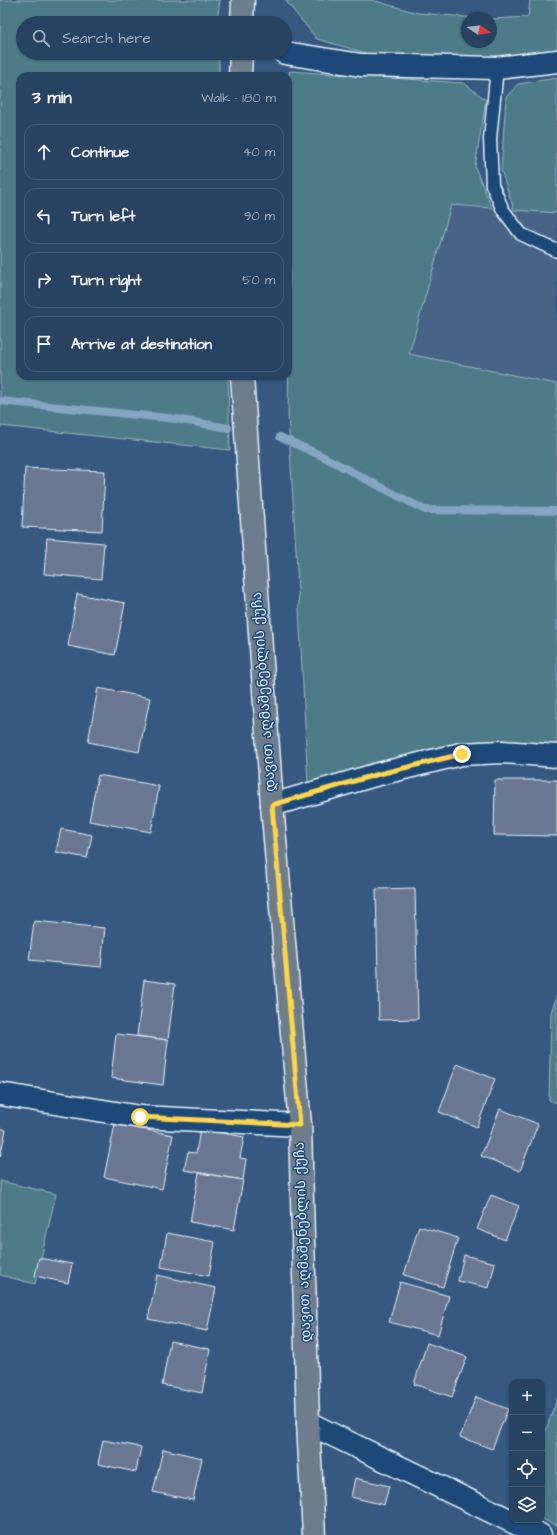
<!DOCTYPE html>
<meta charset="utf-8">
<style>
:root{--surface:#284261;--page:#344d6a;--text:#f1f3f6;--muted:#a5b0bd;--line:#445b76}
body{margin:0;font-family:"Architects Daughter","Noto Sans Georgian",sans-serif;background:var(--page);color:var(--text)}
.controls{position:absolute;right:12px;bottom:12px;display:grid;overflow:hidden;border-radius:8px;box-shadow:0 1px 3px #0004}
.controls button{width:36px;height:36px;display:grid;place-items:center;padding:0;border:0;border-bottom:1px solid var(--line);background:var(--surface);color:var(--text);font:20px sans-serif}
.compass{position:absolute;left:461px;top:12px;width:36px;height:36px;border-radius:50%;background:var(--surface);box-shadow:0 1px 3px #0004;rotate:103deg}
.stop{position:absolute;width:12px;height:12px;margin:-9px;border:3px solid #ffd54a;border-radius:50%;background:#fff}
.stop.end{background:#ffd54a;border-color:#fff;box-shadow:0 1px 4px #0008}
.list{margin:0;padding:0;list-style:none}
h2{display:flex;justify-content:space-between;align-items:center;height:52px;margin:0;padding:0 16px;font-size:17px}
h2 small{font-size:13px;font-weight:400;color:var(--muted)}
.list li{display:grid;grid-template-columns:26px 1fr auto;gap:12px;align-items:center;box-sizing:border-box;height:56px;margin:0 8px 8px;padding:0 8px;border:1px solid var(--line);border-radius:12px}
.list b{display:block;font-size:15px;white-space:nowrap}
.list em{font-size:13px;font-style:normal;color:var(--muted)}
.icon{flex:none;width:22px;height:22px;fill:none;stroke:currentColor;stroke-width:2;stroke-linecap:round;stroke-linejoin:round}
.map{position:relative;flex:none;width:557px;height:1535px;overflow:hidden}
.search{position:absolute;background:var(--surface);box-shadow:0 1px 3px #0004;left:16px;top:16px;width:276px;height:44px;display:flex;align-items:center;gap:10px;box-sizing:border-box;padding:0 14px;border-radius:22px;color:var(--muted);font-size:15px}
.panel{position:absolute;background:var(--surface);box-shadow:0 1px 3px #0004;left:16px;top:72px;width:276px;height:308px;border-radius:12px}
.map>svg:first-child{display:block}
.built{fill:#496488}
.green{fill:#4e7c86;stroke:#9bb6bf}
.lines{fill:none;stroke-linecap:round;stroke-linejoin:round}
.stream{stroke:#86a5c3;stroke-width:8}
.building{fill:#6b7791;stroke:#e8f1f8}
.service-casing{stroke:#e8f1f8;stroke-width:15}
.minor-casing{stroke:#e8f1f8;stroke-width:25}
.primary-casing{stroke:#e8f1f8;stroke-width:25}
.service{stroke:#1f4a7a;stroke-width:12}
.minor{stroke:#1f4a7a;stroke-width:22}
.primary{stroke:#6d7d8c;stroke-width:22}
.route{stroke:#ffd54a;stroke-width:5}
.labels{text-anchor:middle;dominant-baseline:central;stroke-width:3;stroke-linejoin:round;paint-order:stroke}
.street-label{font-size:14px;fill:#e8f1f8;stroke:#1f4a7a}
</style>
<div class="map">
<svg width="557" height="1535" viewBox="0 0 557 1535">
<rect width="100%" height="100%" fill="#365881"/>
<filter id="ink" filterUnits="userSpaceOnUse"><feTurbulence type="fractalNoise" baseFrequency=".025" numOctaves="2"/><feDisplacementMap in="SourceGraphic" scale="8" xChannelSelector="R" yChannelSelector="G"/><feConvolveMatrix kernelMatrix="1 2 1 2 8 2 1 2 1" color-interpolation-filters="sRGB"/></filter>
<g filter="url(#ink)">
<path class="built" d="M451 205 557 213V384L409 354Z"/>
<g class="green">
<path d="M0 0H220L218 14V23H23V53H219V76H20V376H228L230 450 0 426Z"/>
<path d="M286 0H372L418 13 479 18H467V42H491V19L528 17 530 0H557V49L496 59 369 54 317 39 288 4Z"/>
<path d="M290 71 464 83 486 100 475 167 492 208 451 205 409 354 557 384V746L468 743 308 785 296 551 288 416 290 265 288 238V76Z"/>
<path d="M557 78V213L514 210 501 170 506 97 518 84Z"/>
<path d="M557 995V1103L549 1100 551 1013Z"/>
<path d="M0 1181 56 1194 35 1284 0 1275Z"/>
<path d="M557 1399V1526L542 1519V1441Z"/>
</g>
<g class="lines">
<g class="stream">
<path d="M0 401 176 419 228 428"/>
<path d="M280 437 320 455 425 510 557 511"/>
</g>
</g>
<g class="building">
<path d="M25 468 105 471 102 531 22 527Z"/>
<path d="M47 538 104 543 101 579 44 574Z"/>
<path d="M77 594 125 603 115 655 68 646Z"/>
<path d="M98 688 150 698 139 752 88 742Z"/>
<path d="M98 775 159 786 151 832 89 821Z"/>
<path d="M495 780H557V836L494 835Z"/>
<path d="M61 829 92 835 87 858 56 852Z"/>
<path d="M415 888 418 1019 379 1020 376 889Z"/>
<path d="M34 921 105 928 101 967 29 960Z"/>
<path d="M144 980 175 984 168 1040 137 1036Z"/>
<path d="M116 1034 168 1040 163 1085 111 1078Z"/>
<path d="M457 1064 495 1079 477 1127 439 1112Z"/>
<path d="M500 1109 538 1124 520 1171 481 1156Z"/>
<path d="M115 1124 173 1135 162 1189 104 1177Z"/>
<path d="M0 1128 6 1130 0 1157Z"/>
<path d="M200 1129 244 1137 240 1158 246 1159 243 1180 184 1170 188 1152 196 1153Z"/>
<path d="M199 1173 243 1180 234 1230 190 1222Z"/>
<path d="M491 1195 519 1206 505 1240 477 1229Z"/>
<path d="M419 1226 458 1238 443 1287 404 1275Z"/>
<path d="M167 1233 215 1242 209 1276 161 1267Z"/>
<path d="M464 1255 495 1263 489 1288 458 1281Z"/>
<path d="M39 1258 72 1264 68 1283 35 1276Z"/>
<path d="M157 1275 216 1288 207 1331 148 1319Z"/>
<path d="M400 1282 449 1296 438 1335 389 1322Z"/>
<path d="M170 1341 210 1349 202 1393 162 1385Z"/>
<path d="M427 1343 467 1357 452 1397 414 1384Z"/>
<path d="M476 1397 508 1409 492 1449 460 1437Z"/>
<path d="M103 1440 141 1447 136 1472 98 1464Z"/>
<path d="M163 1449 202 1458 193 1500 153 1492Z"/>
<path d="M355 1478 389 1486 384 1505 351 1497Z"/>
</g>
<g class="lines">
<g class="service-casing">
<path id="service" d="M497 68 490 139 492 185 503 210 521 234 557 251"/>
</g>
<g class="minor-casing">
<g id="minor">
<path d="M285 53 361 65 497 68 557 61"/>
<path d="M272 805 375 775 461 754 502 752 557 756"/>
<path d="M0 1094 140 1117 300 1125"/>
<path d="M308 1423 540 1535"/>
</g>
</g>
<g class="primary-casing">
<g id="primary">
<path d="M242 23 243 0"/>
<path d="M240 76 241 53"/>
<path d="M242 376 272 805 300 1125 308 1423 314 1535"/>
</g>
</g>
<use href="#service" class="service"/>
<use href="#minor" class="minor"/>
<use href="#primary" class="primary"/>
</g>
</g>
<g class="lines" filter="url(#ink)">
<path class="route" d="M140 1117 300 1125 272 805 375 775 462 754"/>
</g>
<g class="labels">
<g class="street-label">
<text transform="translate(264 692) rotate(-94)">დავით აღმაშენებლის ქუჩა</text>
<text transform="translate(303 1242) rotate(-92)">დავით აღმაშენებლის ქუჩა</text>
</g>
</g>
</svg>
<div class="controls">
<button>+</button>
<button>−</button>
<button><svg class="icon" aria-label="locate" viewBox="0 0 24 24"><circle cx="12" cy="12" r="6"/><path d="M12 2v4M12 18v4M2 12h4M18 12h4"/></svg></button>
<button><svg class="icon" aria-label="layers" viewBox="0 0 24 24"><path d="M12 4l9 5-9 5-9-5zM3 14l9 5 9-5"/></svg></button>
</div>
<svg class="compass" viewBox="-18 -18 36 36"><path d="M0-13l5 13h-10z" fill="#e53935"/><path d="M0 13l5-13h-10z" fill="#a5b0bd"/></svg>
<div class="stop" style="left:140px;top:1117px"></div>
<div class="stop end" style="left:462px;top:754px"></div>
<div class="search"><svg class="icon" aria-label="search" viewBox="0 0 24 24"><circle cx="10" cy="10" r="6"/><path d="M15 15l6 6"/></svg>Search here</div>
<section class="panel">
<h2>3 min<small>Walk · 180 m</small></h2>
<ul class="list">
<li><svg class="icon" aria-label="ahead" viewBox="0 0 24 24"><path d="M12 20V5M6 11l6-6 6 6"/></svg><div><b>Continue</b></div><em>40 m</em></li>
<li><svg class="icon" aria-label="left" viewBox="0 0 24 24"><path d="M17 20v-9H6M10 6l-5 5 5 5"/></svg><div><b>Turn left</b></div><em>90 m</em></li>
<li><svg class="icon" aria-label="right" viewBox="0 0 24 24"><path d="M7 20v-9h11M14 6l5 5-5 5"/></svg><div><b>Turn right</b></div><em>50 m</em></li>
<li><svg class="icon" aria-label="arrive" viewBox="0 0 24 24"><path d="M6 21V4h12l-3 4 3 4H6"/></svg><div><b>Arrive at destination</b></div></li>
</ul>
</section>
</div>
